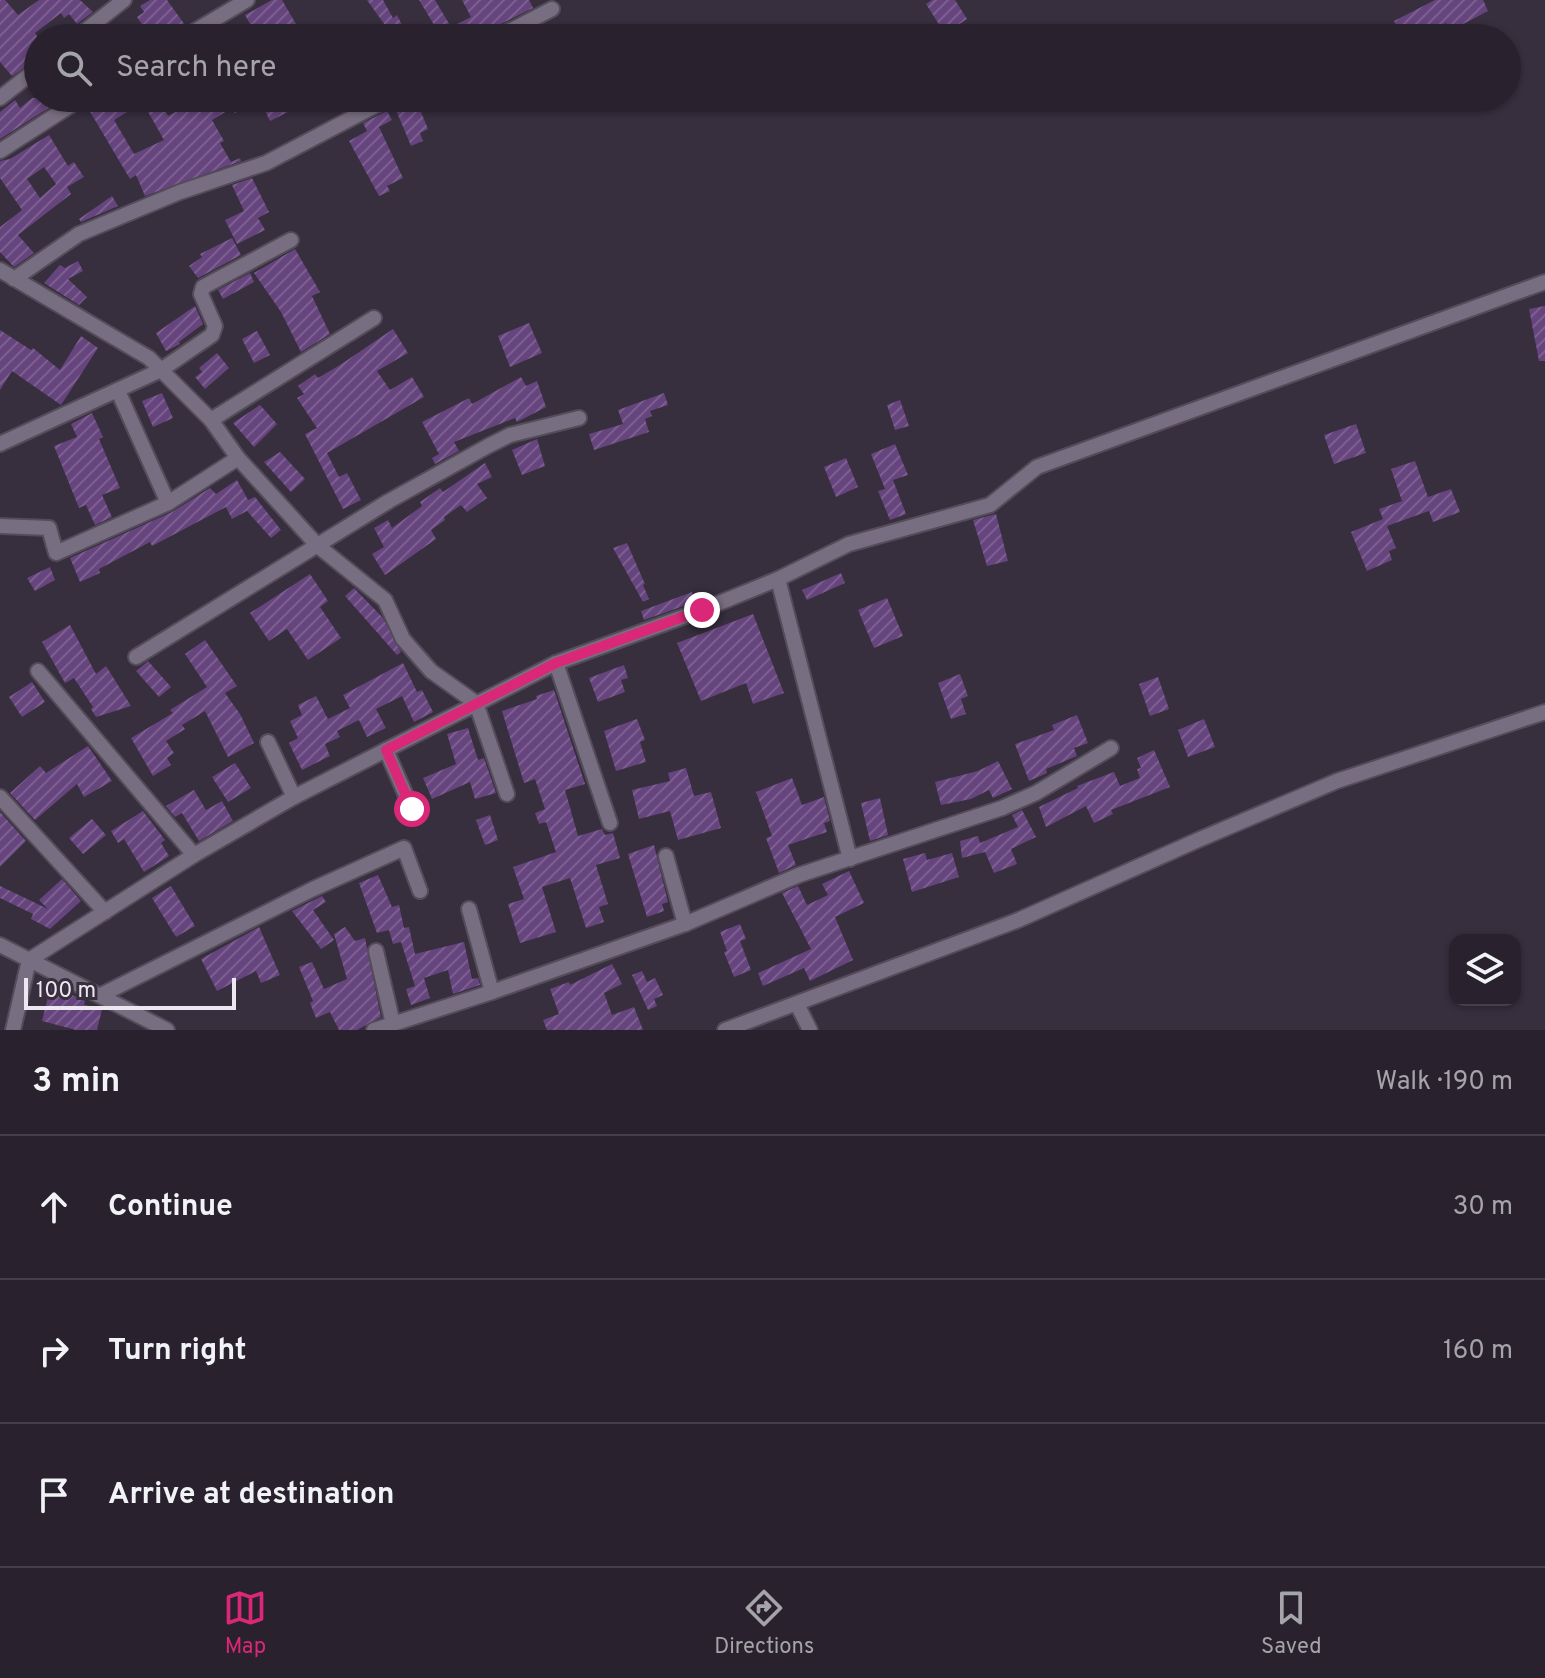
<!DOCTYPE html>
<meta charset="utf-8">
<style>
:root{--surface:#29222e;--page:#352f3a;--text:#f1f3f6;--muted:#a5a4aa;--line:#453f4a;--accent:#db2777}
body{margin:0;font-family:Overpass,sans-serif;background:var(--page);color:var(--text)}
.controls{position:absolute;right:24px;bottom:24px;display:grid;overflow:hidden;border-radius:16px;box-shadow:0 2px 6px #0004}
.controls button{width:72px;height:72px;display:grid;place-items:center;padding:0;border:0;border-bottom:2px solid var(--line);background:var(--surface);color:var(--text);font:40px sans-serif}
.scale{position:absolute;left:24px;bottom:20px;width:212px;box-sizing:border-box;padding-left:8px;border:4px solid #ede7f1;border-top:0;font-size:22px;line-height:28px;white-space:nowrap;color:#ede7f1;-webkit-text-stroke:6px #372e3e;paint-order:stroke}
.stop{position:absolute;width:24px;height:24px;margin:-18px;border:6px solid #db2777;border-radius:50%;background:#fff}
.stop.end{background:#db2777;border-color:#fff;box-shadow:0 2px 8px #0008}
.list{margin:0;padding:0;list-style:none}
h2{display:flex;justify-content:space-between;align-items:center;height:104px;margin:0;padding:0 32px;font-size:34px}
h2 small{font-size:26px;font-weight:400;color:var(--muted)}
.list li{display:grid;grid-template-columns:52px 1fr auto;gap:24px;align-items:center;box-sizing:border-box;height:144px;padding:0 32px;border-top:2px solid var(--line)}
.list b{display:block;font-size:30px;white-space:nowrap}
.list em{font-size:26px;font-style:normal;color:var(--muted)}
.icon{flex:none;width:44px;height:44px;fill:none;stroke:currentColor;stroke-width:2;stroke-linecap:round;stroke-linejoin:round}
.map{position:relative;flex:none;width:1545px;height:1030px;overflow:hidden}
.search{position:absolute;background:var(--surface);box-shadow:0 2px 6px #0004;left:24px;right:24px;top:24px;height:88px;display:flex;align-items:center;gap:20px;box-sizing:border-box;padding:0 28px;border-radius:44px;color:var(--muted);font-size:30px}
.sheet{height:536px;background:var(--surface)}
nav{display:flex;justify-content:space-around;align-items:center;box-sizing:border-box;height:112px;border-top:2px solid var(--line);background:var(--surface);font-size:22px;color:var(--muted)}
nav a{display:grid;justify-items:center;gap:4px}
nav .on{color:var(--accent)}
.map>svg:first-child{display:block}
.building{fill:url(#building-hatch);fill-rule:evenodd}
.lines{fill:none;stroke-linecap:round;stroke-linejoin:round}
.street-casing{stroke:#554c5a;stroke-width:18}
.street{stroke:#786e81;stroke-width:14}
.route{stroke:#db2777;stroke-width:10}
</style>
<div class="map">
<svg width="1545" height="1030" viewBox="0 0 1545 1030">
<defs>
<pattern id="building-hatch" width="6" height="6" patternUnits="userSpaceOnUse" patternTransform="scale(2)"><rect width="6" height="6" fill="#66447d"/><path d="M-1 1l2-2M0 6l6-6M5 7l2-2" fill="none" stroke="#7c5f90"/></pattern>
</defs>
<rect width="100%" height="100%" fill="#372e3e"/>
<g class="building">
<path d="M0 0H5L18 15 39 0H80L93 12 77 24 69 14 64 18 61 13 35 33 38 38V58L12 76 0 62Z"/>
<path d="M150 0H167L185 25 175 32 173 38H151L137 17 144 12 140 6Z"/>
<path d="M272 0H282L296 24 270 38H258L245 15Z"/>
<path d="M367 0H383L393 18 397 15 404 29 401 31 404 36 396 38 392 35Z"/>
<path d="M419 0H435L451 27 471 17 462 0H529L533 8 491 29 484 38H468L465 32 458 38H430L439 33Z"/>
<path d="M932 0H955L967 19 945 34 926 4Z"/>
<path d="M1435 0H1483L1488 11 1450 31 1446 23 1418 38H1402L1394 21Z"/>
<path d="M32 98H64L0 139V112L15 100 20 108Z"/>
<path d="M108 98H163L140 111 137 106 114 120 134 154 164 140 147 110 162 103 168 116 202 98H316L270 121 259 99 235 113 232 108 212 120 224 141 220 143 231 162 240 158 241 161 145 196 136 175 130 179 89 110Z"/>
<path d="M417 102 428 129 420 133 423 141 411 146 396 110Z"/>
<path d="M387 111 392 120 379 127 403 178 387 186 390 191 379 196 349 141 367 131 363 123Z"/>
<path d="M49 135 68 166 74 162 84 177 67 187 71 194 18 235 34 253 14 267 0 252V227L22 210 0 178V161L10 159ZM44 167 56 184 40 198 27 179Z"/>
<path d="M252 178 269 212 258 218 265 230 237 244 225 220 244 211 232 185Z"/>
<path d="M112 196 118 206 81 222 79 219Z"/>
<path d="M232 238 241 255 198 278 189 266 202 257 200 254Z"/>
<path d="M295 249 320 292 312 296 330 334 301 352 281 312 254 273Z"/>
<path d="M78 261 83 271 68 279 87 297 79 305 44 283 60 265 65 268Z"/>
<path d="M250 273 254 282 223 299 218 290Z"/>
<path d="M195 306 203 324 179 342 180 344 166 351 156 333Z"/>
<path d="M1545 306V361H1539L1529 309Z"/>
<path d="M529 323 542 353 510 367 498 336Z"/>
<path d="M393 329 408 353 377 371 390 390 412 377 424 397 327 453 339 477 347 473 361 500 343 509 305 434 317 428 297 398 304 394 298 386 315 374 318 378 340 365Z"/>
<path d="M0 330 31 350 33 348 60 370 81 336 98 348 61 405 12 371 0 390Z"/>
<path d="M257 331 270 355 254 363 242 339Z"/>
<path d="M217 353 229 368 205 389 195 377 202 372 199 368Z"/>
<path d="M521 377 526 386 537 381 546 407 517 422 515 418 454 442 459 451 435 464 432 458 439 454 422 422 469 398 472 404Z"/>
<path d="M162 393 173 418 153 427 142 401Z"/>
<path d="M664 393 668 405 650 411 652 416 645 419 649 432 594 450 589 434 623 424 618 410Z"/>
<path d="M900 400 909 426 895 430 887 405Z"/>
<path d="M260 405 277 424 254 447 233 423Z"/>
<path d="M92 413 103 437 99 439 120 488 102 495 112 517 95 525 86 505 79 508 54 446 77 437 71 424Z"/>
<path d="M1356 424 1366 453 1334 464 1324 435Z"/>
<path d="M537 439 545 466 522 475 512 450Z"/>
<path d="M895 444 908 475 893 480 906 514 890 520 878 491 885 489 871 454Z"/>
<path d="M280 452 305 479 291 492 264 462Z"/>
<path d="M846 458 858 487 836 497 824 467Z"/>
<path d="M1415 461 1428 497 1451 489 1460 512 1433 522 1429 511 1387 526 1396 548 1389 551 1392 560 1367 571 1351 532 1383 519 1379 509 1402 501 1391 469Z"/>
<path d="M485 463 492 477 477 484 487 498 467 512 461 505 444 517 445 520 431 530 436 539 385 575 372 554 384 547 374 528 388 520 392 528 422 506 420 502 440 488 443 492Z"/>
<path d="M237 480 248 500 255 497 281 530 271 538 247 511 232 519 226 507 152 546 150 542 99 569 100 573 80 582 70 558 172 512 210 488 216 494Z"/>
<path d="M996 514 1008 561 987 566 973 520Z"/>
<path d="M627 543 645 584 643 585 649 599 643 602 613 548Z"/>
<path d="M50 567 55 580 35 591 27 578Z"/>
<path d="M841 573 845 583 807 600 802 590Z"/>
<path d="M310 574 328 601 320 607 341 638 308 660 287 629 269 641 250 613Z"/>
<path d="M354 588 383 618 401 652 397 655 345 596Z"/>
<path d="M692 592 695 602 644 620 641 611Z"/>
<path d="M887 598 903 636 874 648 858 610Z"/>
<path d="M753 614 784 693 753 704 746 683 701 701 677 643Z"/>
<path d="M70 625 96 674 106 666 131 706 96 717 91 709 93 707 74 678 65 683 42 642Z"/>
<path d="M205 640 237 686 225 693 240 714 254 743 228 757 205 711 182 725 185 729 166 741 174 753 167 758 171 765 153 776 131 738 173 713 170 710 207 687 185 654Z"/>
<path d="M148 661 171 687 159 697 136 671Z"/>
<path d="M403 663 417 692 422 690 433 712 414 722 402 696 376 709 386 728 367 737 359 720 337 731 340 737 325 744 330 756 302 770 289 743 298 738 290 721 302 715 298 705 316 696 328 719 350 708 343 695Z"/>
<path d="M624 665 628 678 621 680 625 692 598 702 589 678Z"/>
<path d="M960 674 968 696 961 699 966 714 951 719 938 683Z"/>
<path d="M1158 677 1169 709 1150 716 1139 684Z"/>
<path d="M32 682 45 702 22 717 9 697Z"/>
<path d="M554 690 585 784 565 790 578 836 602 829 605 835 613 833 620 858 596 865 608 904 599 907 604 922 586 928 570 878 542 887 556 932 520 943 508 904 524 899 513 867 556 852 546 822 539 824 535 813 545 809 535 779 524 783 502 711 537 699 536 696Z"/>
<path d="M1077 715 1088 743 1074 748 1077 756 1046 769 1047 773 1029 781 1015 744 1054 730 1052 725Z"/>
<path d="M637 719 645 740 640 742 646 762 616 771 604 731Z"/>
<path d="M1204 719 1215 747 1188 757 1178 730Z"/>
<path d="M468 728 478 760 484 758 496 793 475 799 470 782 432 799 423 778 456 764 447 734Z"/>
<path d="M88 746 112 781 84 797 77 784 35 820 10 793 40 766 46 773Z"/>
<path d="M1154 750 1170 787 1111 810 1113 814 1094 823 1086 806 1046 827 1039 807 1078 788 1077 786 1114 772 1120 786 1140 778 1137 769 1141 768 1137 758Z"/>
<path d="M998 761 1012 789 993 798 989 790 971 799 941 805 935 782 978 771Z"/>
<path d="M235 763 251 788 228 802 212 777Z"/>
<path d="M686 768 694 796 711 792 721 828 678 840 670 811 639 819 632 790 670 781 668 773Z"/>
<path d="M792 778 802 805 824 797 830 821 824 823 827 832 788 845 796 865 779 873 766 838 772 836 756 792Z"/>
<path d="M194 790 206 810 222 801 233 821 199 841 182 813 175 817 166 806Z"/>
<path d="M880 798 888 835 870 841 861 803Z"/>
<path d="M1022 810 1036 837 1011 849 1017 864 994 873 985 852 962 858 960 841 978 836 980 843 1018 827 1012 815Z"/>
<path d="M143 811 165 840 161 843 169 856 144 872 124 839 118 843 111 831Z"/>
<path d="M0 812 26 841 0 867Z"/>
<path d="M490 815 498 840 485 845 476 820Z"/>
<path d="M92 819 106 835 83 854 69 838Z"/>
<path d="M654 845 668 902 662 904 664 911 647 917 628 854Z"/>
<path d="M925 853 927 860 952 853 959 877 912 892 903 859Z"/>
<path d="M849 871 864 903 835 917 853 960 810 981 804 968 763 986 758 973 811 949 782 893 798 886 807 905 828 895 822 884Z"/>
<path d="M378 875 392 907 399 905 404 928 409 927 415 954 464 942 472 979 478 978 480 985 453 994 448 970 424 978 430 998 411 1005 406 989 415 986 401 942 393 944 389 930 377 933 359 883Z"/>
<path d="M62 879 81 901 50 929 31 919 33 914 0 898V886L48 909 39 900Z"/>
<path d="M171 886 195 926 176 937 152 898Z"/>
<path d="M322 896 326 902 313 910 334 940 321 949 292 911Z"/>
<path d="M740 924 746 939 740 941 751 970 734 977 724 952 727 951 720 932Z"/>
<path d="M259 927 280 975 261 983 256 971 217 991 201 959Z"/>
<path d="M345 927 355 941 365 938 381 1017 357 1030H339L330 1012 316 1018 310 1003 313 1001 299 967 312 962 324 989 347 979 334 934Z"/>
<path d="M612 964 622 984 604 993 612 1015 634 1007 643 1030H547L543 1020 559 1014 550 989 569 982 570 985Z"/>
<path d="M642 971 647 982 655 978 663 995 654 999 657 1006 648 1010 632 975Z"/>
<path d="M51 985 85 1001 84 1005 102 1009 97 1030H76L42 1021Z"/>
</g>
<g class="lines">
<g class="street-casing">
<g id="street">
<path d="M76 38 124 0"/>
<path d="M183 38 247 0"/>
<path d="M496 38 552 9"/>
<path d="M0 98 38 68"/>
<path d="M0 151 82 98"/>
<path d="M0 270 149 358 211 420 238 458 318 546 385 600 403 639 431 671 476 703 507 794"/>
<path d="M14 279 79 234 180 192 266 163 390 98"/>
<path d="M118 391 168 503"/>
<path d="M211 420 374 318"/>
<path d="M0 444 161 370 212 335 215 326 201 294 203 287 291 240"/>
<path d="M0 526 49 528 56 553 168 503 238 458"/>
<path d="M778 579 850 859"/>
<path d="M136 657 389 501 488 446 510 435 579 418"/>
<path d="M556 663 610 823"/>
<path d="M38 671 194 855"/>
<path d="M268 742 294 797"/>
<path d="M386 750 412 809"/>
<path d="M0 797 105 912"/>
<path d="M666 856 685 924"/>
<path d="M469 909 492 992"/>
<path d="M0 945 167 1030"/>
<path d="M376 951 393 1024"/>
<path d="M101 995 313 889 404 848 420 891"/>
<path d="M797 1004 810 1030"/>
<path d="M13 1030 29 960 194 855 294 797 556 663 702 610 778 579 849 544 990 505 1037 467 1545 282"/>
<path d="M374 1030 492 992 685 924 799 875 1002 808 1036 793 1111 748"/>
<path d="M725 1030 1016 921 1198 840 1337 781 1545 712"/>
</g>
</g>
<use href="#street" class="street"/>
</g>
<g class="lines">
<path class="route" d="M412 809 386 750 556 663 702 610"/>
</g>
</svg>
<div class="controls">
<button><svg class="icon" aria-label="layers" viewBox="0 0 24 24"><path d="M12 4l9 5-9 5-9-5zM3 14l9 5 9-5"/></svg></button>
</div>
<div class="scale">100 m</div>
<div class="stop" style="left:412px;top:809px"></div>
<div class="stop end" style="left:702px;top:610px"></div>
<div class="search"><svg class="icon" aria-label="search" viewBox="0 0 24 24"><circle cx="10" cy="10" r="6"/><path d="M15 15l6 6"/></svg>Search here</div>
</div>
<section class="sheet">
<h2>3 min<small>Walk · 190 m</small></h2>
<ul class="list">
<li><svg class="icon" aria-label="ahead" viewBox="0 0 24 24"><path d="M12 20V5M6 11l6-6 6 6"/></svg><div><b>Continue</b></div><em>30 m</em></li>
<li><svg class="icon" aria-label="right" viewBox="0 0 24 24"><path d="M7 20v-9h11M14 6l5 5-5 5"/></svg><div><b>Turn right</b></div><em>160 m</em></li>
<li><svg class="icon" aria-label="arrive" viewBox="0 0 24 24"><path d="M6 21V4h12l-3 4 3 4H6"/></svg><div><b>Arrive at destination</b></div></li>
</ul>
</section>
<nav>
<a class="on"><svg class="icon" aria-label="map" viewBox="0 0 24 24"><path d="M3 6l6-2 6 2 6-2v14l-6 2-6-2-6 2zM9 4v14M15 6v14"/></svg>Map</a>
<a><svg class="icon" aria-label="directions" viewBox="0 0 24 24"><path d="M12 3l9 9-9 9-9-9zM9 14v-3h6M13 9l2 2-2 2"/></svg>Directions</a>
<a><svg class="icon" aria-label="saved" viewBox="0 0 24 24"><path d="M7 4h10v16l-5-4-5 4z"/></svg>Saved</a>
</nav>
